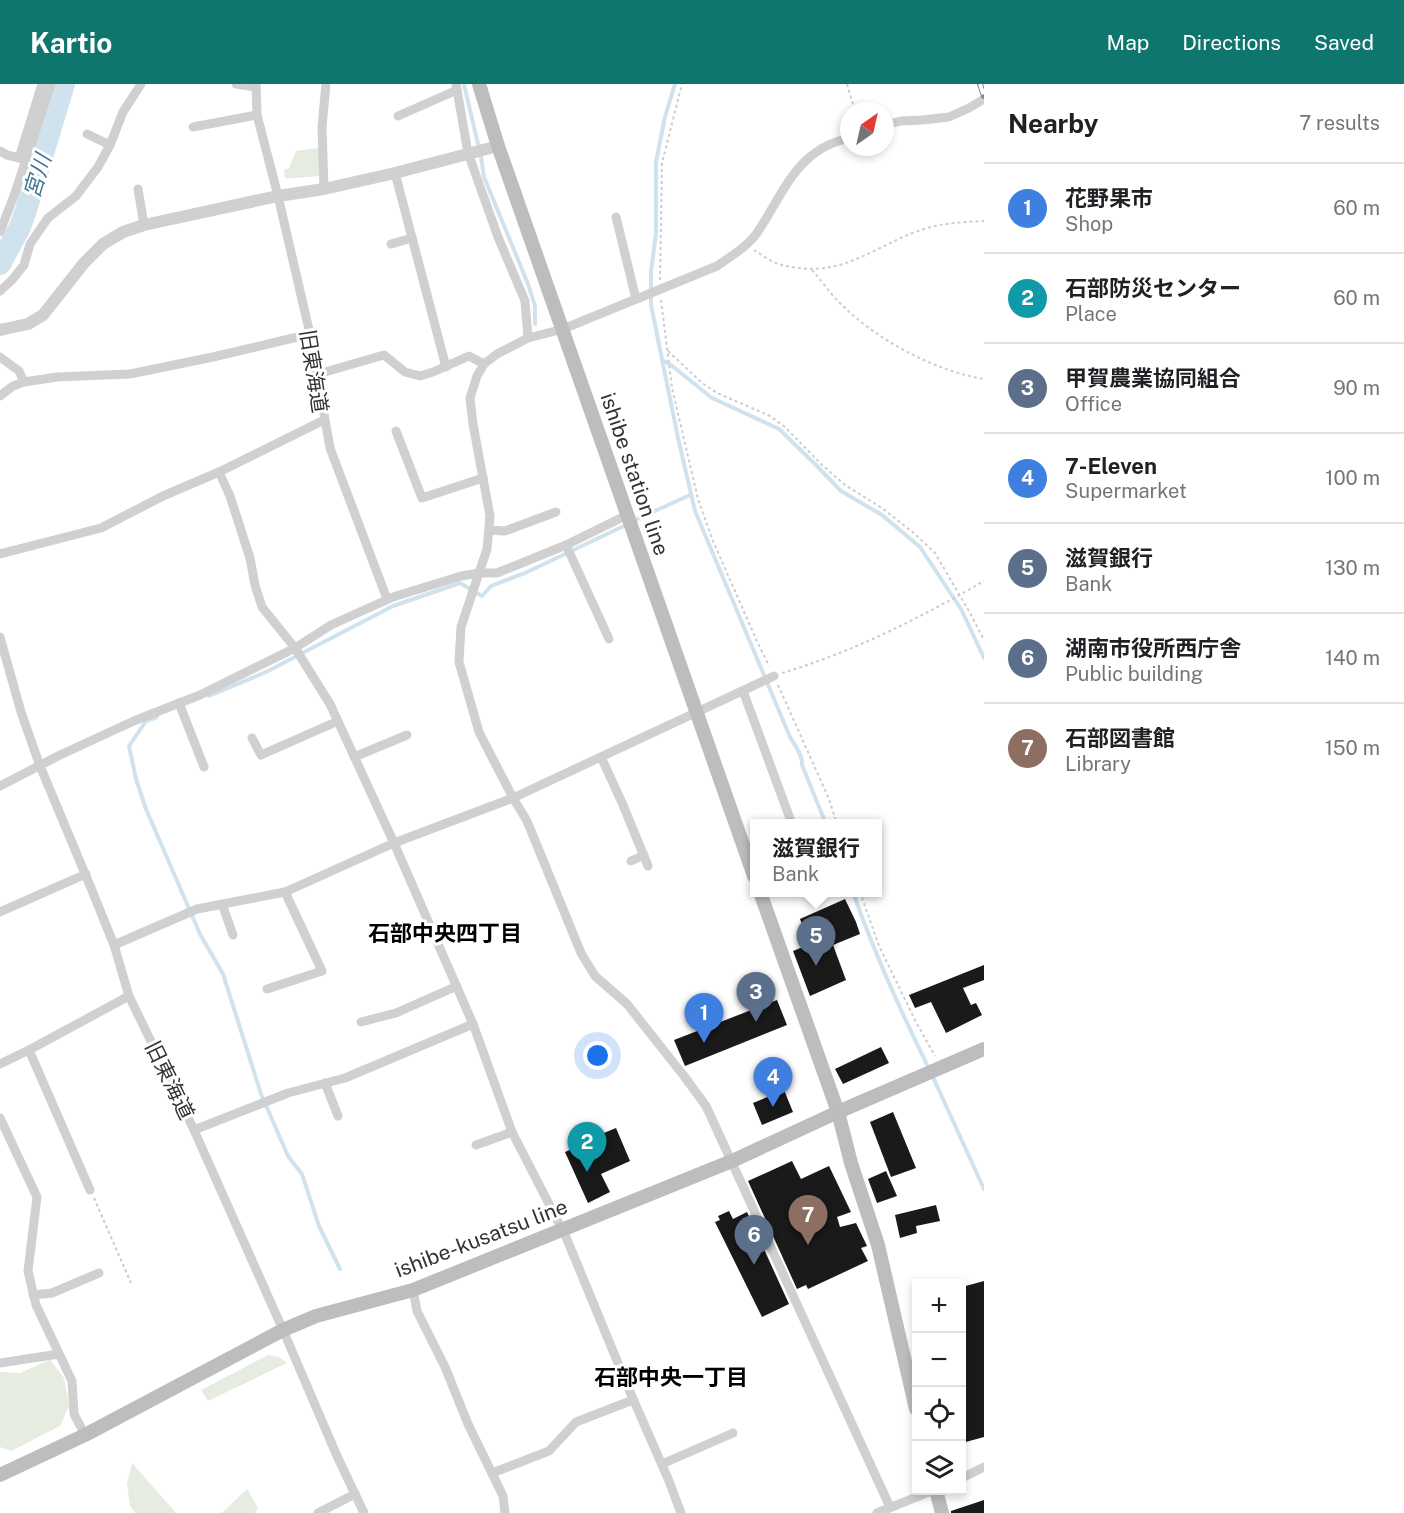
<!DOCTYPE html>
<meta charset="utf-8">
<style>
:root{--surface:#fff;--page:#f2f2f2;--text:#202124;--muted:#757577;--line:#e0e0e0;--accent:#0f766e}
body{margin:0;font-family:"Public Sans","Noto Sans JP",sans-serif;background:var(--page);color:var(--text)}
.controls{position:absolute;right:18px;bottom:18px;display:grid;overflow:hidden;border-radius:0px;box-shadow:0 3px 9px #0003}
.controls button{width:54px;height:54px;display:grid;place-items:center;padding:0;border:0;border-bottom:2px solid var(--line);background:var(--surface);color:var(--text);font:30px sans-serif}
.compass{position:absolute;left:840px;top:18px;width:54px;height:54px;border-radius:50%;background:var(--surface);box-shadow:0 3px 9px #0003;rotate:34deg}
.you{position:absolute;left:598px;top:972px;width:21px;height:21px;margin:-15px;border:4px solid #fff;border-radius:50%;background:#1a73e8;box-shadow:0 0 0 9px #1a73e833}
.badge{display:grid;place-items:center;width:39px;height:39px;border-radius:50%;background:var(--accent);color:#fff;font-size:20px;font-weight:700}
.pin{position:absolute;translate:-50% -50px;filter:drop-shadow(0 2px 3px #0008)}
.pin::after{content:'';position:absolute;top:32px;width:21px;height:18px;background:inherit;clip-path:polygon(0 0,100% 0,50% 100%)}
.popup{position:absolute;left:750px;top:735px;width:132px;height:78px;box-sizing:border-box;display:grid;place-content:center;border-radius:0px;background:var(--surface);filter:drop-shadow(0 2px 4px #0005);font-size:20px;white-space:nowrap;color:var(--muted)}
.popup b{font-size:22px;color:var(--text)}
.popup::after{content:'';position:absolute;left:50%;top:100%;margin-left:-12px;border:12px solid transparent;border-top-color:var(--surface)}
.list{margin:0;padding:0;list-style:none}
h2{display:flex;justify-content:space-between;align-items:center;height:78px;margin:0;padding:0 24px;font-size:26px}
h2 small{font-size:20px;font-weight:400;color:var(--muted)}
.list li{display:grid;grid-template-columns:39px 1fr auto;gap:18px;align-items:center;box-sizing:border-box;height:90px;padding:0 24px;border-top:2px solid var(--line)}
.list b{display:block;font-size:22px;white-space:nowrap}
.list p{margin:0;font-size:20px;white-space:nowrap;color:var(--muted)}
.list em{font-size:20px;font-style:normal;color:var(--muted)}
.icon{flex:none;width:33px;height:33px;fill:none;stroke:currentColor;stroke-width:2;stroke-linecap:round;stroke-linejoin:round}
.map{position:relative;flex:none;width:984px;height:1429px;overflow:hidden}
header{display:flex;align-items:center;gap:36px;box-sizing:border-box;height:84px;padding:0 30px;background:var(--accent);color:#fff}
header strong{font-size:28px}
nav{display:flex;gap:33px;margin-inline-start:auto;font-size:21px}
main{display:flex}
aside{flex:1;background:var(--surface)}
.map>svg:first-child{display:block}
.green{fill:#e6ecdf}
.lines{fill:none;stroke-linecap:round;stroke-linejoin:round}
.stream{stroke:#cfe2ee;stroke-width:4}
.river{stroke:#cfe2ee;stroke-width:22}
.building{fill:#1a1a1a}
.path{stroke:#cdcdcd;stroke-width:2;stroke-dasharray:3 3;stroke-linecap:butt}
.minor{stroke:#d0d0d0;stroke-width:9}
.tertiary{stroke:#d0d0d0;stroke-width:12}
.secondary{stroke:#bdbdbd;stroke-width:14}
.rail-casing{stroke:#888;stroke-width:6}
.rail{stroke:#fff;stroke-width:4;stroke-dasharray:11;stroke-linecap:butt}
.labels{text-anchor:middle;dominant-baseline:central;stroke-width:6;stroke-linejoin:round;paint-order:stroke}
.street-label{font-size:21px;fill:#333;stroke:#fff}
.water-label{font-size:22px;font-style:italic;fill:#3f7597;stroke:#fff}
.neighbourhood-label{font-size:22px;font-weight:bold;fill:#000;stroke:#fff}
</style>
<header>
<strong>Kartio</strong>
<nav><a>Map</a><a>Directions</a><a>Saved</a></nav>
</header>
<main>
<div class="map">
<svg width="984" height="1429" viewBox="0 0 984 1429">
<rect width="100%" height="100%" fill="#fff"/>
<g class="green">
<path d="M319 64V92L295 94H285L284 86 289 84 296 67Z"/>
<path d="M268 1271 279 1273 287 1279 208 1317 201 1306Z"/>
<path d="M50 1276 64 1294 69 1322 60 1342 11 1367 0 1363V1288L20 1289Z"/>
<path d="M132 1379 176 1429H135L130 1422 127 1400Z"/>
<path d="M247 1405 258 1424 255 1429H222Z"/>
</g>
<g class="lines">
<g class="stream">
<path d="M464 0 481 73 484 93 528 200 535 222V240"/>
<path d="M675 0 665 33 656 78V149L651 188V221L678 354 695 427 790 653C795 661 803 672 802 681L826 740"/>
<path d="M662 276 671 281 712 314 779 345 815 380 841 407 882 431 920 463 961 525 984 574"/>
<path d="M633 437 690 411"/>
<path d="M209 612 266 588 393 522 460 499 482 512 491 502 525 489 626 441"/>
<path d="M157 633 146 637 129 662 136 695 146 725 200 850 223 890 261 1010 288 1072 302 1090 319 1142 340 1185"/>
<path d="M853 808C874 869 901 927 929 985"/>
<path d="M932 991 984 1105"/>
</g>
<path class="river" d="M0 180 20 143 26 126 64 0"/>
</g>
<g class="building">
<path d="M845 815 856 838 860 850 833 861 846 896 810 912 793 867 810 860 800 835Z"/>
<path d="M984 881V896L963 904 971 921 976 919 982 931 946 949 931 918 915 924 909 911Z"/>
<path d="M777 916 787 941 685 982 674 956Z"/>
<path d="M881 963 889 979 843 1000 835 985Z"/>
<path d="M784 1006 793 1028 762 1041 753 1019Z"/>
<path d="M893 1028 916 1084 891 1093 870 1038Z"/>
<path d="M616 1044 630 1077 601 1090 610 1108 588 1119 565 1068 588 1058 587 1056Z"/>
<path d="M792 1077 801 1095 829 1082 851 1128 837 1133 840 1143 856 1139 867 1162 861 1164 868 1177 808 1205 806 1201 797 1205 748 1097Z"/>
<path d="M886 1087 897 1112 877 1119 868 1095Z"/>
<path d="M936 1121 940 1137 916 1142 917 1149 900 1154 895 1131Z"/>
<path d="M729 1127 733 1135 747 1128 789 1220 762 1233 715 1138 720 1136 718 1132Z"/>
<path d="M984 1197V1353L962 1359V1203Z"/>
<path d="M984 1416V1429H951V1427Z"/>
</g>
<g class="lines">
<g class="path">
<path d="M847 0 855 27"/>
<path d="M754 166C760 170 767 175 774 178 782 182 791 183 800 184 847 190 879 160 921 146 941 139 963 138 984 137"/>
<path d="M812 186C822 197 831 211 842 221 877 256 935 287 984 295"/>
<path d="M660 196 662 79 682 0"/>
<path d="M661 216 672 304 698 415 713 457 756 555 769 582"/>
<path d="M668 267 702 299 717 309 770 332 785 343 822 381 845 401 882 424 915 450 935 469 970 529 984 556"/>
<path d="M782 589C853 568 920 534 984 497"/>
<path d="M778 601 829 715 837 740"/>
<path d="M860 808 879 862 916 938 935 972"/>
<path d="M94 1114 131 1199"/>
</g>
<g class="minor">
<path d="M236 0 256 3"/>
<path d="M256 0 257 31 278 112 310 250 330 364 387 515"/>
<path d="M456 0 468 69 498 153 525 217 528 254"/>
<path d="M398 32 457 6"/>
<path d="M885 41 901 37 922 36 949 33 969 24 984 15"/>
<path d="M193 43 257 31"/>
<path d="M87 50 110 61"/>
<path d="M849 54C837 57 824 62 815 69 789 87 775 123 757 149 747 163 731 172 717 182L563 245 528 254 497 270 484 280 477 292 470 314 473 340 490 432 487 465 461 543 459 578 479 648 513 714 527 737 581 869 595 892 627 920 684 992 706 1022 890 1423"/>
<path d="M0 67 7 71 24 75"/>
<path d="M19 74 42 0"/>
<path d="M395 89 446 283"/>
<path d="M138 105 144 141"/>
<path d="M324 105 322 43 326 0"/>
<path d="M616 133 636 215"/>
<path d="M0 148 15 109 51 0"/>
<path d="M391 160 412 154"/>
<path d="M0 207 12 196 24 181 30 160 48 134 76 112 98 83 110 61 123 28 141 0"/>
<path d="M0 273 19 287 24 298"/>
<path d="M318 290 384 271 405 288 420 292 433 288 469 272 484 280"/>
<path d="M0 312 13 302 24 298 57 293 130 290 213 273 310 250"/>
<path d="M396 347 422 414 483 394"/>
<path d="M219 388 230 412 250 474 255 501 262 523 295 564 330 620 394 759 473 940 512 1048 566 1153 627 1301 669 1397 681 1429"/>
<path d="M489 446 505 447 556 428"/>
<path d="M566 461 609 555"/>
<path d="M0 470 101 444 163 412 219 388 324 336"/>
<path d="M0 553 21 628 40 682 91 804 114 861 129 912 194 1046 283 1246 337 1372 364 1429"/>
<path d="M743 607 792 740"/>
<path d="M179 619 204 683"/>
<path d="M252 654 261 671 338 637"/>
<path d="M354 673 407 651"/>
<path d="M601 673 623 721 648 782"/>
<path d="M0 702 60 671 136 636 200 611 295 564 331 541 393 513 461 492 480 489H497L566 461 627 431"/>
<path d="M631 777 644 771"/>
<path d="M222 820 233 851"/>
<path d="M0 828 86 790"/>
<path d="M114 861 197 825 285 808 394 759 513 714 774 592"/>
<path d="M267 905 322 887 285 808"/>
<path d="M361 938 396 929 457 902"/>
<path d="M29 966 90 1106"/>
<path d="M0 980 29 966 129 912"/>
<path d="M325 999 338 1032"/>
<path d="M0 1034 37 1113 28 1187 36 1221 72 1297 74 1330 85 1351"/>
<path d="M194 1046 288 1009 345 994 473 940"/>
<path d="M476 1061 512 1048"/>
<path d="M413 1206 417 1227 445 1283 468 1340 503 1412 505 1429"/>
<path d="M33 1211 52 1209 99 1189"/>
<path d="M0 1279 59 1270"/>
<path d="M662 1380 733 1349"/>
<path d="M492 1389 549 1367 576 1338 633 1316"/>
<path d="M962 1394 984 1383"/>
<path d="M318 1429 355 1410"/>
<path d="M877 1429 934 1406"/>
</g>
<path class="tertiary" d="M0 246 28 240 43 231 84 179 103 160 123 148 144 141 278 112 324 105 395 89 498 62"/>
<g class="secondary">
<path d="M479 0 498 62 754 792"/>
<path d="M760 808 838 1028 851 1079 878 1161 916 1325"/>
<path d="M0 1391 85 1351 283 1246 316 1232 413 1206 732 1077 838 1028 984 965"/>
<path d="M936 1406 942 1429"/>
</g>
<g class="rail-casing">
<path id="rail" d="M980 0 984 12"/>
</g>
<use href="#rail" class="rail"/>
</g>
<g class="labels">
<g class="street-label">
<text transform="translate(314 287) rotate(81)">旧東海道</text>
<text transform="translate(635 390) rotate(71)">ishibe station line</text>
<text transform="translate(170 996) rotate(64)">旧東海道</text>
<text transform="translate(481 1154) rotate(-21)">ishibe-kusatsu line</text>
</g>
<g class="water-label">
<text transform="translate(37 92) rotate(-73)">宮川</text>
</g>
<g class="neighbourhood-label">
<text x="445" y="849">石部中央四丁目</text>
<text x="671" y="1293">石部中央一丁目</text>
</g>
</g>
</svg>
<div class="controls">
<button>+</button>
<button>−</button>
<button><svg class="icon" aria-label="locate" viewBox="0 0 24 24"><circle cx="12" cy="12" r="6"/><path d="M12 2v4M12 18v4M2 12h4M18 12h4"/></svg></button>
<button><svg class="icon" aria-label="layers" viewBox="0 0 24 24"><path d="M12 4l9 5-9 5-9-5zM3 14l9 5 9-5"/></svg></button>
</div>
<svg class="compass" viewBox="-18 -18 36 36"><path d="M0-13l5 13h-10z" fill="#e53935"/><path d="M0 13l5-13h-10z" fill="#757577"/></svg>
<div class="you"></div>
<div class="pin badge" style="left:704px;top:959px;background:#3f7fe0">1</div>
<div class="pin badge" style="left:587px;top:1088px;background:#0f9aa8">2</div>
<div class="pin badge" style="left:756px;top:938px;background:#5c6f8a">3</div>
<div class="pin badge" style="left:773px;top:1023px;background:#3f7fe0">4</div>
<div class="pin badge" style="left:816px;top:882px;background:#5c6f8a">5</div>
<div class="popup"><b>滋賀銀行</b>Bank</div>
<div class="pin badge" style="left:754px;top:1181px;background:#5c6f8a">6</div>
<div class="pin badge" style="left:808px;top:1161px;background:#8d6e63">7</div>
</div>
<aside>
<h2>Nearby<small>7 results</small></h2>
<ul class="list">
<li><span class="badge" style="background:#3f7fe0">1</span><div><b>花野果市</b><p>Shop</p></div><em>60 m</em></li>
<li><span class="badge" style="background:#0f9aa8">2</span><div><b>石部防災センター</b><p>Place</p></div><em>60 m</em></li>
<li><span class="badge" style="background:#5c6f8a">3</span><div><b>甲賀農業協同組合</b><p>Office</p></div><em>90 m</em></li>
<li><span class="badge" style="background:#3f7fe0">4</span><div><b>7-Eleven</b><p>Supermarket</p></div><em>100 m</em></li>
<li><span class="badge" style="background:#5c6f8a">5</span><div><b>滋賀銀行</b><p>Bank</p></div><em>130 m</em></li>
<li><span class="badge" style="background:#5c6f8a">6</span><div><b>湖南市役所西庁舎</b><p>Public building</p></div><em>140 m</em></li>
<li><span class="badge" style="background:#8d6e63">7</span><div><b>石部図書館</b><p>Library</p></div><em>150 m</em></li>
</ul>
</aside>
</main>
